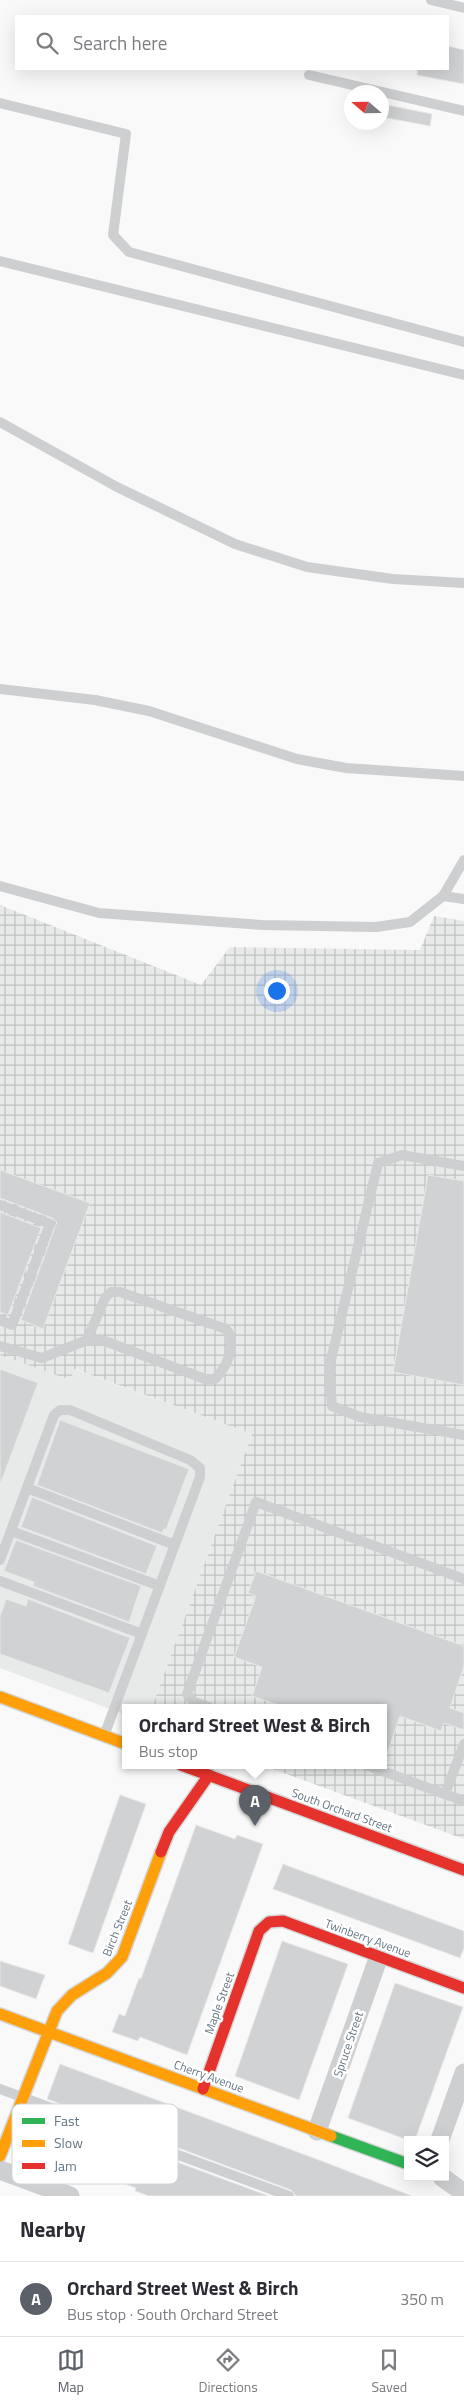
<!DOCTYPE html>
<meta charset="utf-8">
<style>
:root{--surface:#fff;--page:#f2f2f3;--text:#2b2b33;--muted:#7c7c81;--line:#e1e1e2;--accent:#5c6169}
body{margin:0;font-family:"Titillium Web",sans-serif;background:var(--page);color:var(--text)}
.controls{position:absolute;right:15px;bottom:15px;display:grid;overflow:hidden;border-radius:0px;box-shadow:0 5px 20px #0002}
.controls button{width:45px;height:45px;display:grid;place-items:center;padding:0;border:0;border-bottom:1px solid var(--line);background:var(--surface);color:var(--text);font:25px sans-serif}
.compass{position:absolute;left:344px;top:85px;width:45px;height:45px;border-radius:50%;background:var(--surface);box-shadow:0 5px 20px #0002;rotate:290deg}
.you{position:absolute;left:276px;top:990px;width:18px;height:18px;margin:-12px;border:4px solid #fff;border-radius:50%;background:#1a73e8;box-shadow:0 0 0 8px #1a73e833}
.badge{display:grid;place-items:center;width:32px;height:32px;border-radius:50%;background:var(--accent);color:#fff;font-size:16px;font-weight:700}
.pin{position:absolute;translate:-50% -41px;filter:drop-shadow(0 1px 2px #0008)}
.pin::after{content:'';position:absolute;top:26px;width:18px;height:15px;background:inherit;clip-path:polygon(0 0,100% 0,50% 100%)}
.popup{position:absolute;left:122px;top:1704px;width:265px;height:65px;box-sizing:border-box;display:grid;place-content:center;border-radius:0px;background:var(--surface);filter:drop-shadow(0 1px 4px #0005);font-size:16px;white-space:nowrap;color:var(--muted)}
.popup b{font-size:19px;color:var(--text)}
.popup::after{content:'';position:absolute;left:50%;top:100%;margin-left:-10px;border:10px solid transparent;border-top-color:var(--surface)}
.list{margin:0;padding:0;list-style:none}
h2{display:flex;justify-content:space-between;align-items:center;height:65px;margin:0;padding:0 20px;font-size:21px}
h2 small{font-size:16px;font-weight:400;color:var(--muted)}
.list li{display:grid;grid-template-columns:32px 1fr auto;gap:15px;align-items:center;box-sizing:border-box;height:75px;padding:0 20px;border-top:1px solid var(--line)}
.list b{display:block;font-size:19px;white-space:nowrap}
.list p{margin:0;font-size:16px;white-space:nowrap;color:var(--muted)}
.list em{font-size:16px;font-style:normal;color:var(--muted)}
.icon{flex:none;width:28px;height:28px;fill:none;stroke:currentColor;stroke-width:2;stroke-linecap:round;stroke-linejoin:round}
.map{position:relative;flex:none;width:464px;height:2196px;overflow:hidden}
.search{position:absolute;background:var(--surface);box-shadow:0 5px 20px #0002;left:15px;right:15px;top:15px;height:55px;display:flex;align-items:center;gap:12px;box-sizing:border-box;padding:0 18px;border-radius:0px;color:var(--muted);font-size:19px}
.sheet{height:140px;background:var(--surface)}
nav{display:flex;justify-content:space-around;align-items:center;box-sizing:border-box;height:70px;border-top:1px solid var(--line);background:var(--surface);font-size:14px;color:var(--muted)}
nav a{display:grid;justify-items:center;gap:2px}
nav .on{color:var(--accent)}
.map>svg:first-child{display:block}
.built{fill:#e8e9e9}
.industrial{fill:url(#industrial-grid)}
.building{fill:#d0d2d3;stroke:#e8e8e8}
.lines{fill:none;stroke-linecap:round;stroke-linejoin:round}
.fast-casing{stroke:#d5d6d7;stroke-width:14}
.slow-casing{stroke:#d5d6d7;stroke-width:14}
.jam-casing{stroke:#d5d6d7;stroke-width:14}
.lane{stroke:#cecfd0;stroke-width:10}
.street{stroke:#cecfd0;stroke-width:19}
.fast{stroke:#30b455;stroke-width:11}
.slow{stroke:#ff9f0a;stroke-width:11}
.jam{stroke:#e5322d;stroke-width:11}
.labels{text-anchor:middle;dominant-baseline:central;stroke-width:5;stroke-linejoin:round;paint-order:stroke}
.street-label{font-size:12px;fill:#657683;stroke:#fff}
.key{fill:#fff;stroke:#d1d6da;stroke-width:1}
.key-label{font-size:14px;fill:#657683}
</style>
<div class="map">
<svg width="464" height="2196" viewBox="0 0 464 2196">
<defs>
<pattern id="industrial-grid" width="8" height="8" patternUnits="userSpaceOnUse" patternTransform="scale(1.25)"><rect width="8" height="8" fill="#e8e9e9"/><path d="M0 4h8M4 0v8" fill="none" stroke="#c0c1c2"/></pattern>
</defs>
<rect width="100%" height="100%" fill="#f9f9f9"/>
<path class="built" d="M0 1355 70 1380 74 1369 252 1434 152 1707H126V1715L0 1668Z"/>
<path class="industrial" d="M0 905 201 985 230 947 420 950 434 916 464 921V1839L262 1765H384V1707H152L252 1434 75 1369 70 1380 0 1355Z"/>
<g class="building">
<path d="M448 46 464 50V84L417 75 418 69H448Z"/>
<path d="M382 104 432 114 430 126 382 117Z"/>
<path d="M0 1170 90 1203 43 1329 21 1320 57 1222 52 1218 0 1198Z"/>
<path d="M428 1175 464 1181V1385L393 1372Z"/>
<path d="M0 1212 41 1228 8 1315 0 1312Z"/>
<path d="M0 1369 38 1383 1 1482H0Z"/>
<path d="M60 1420 189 1469 166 1530 164 1529 162 1533 37 1485Z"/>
<path d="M32 1497 157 1546 146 1574 21 1527Z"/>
<path d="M16 1540 141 1586 129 1622 33 1586 34 1582 4 1571Z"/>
<path d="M256 1571 464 1646V1666L450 1708 464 1713V1730L444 1723 441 1731 400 1716 386 1757 384 1756V1707H285L252 1696 262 1667 234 1657 256 1596 248 1593Z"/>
<path d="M6 1599 26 1606 28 1599 130 1638 109 1693 0 1654V1616Z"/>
<path d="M120 1795 146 1804 93 1953 68 1944Z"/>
<path d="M196 1825 235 1839 237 1835 263 1844 187 2055 140 2037 138 2041 112 2032 119 2014 125 2016 139 1978 141 1979Z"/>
<path d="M283 1864 464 1931V1948L460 1958 273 1889Z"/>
<path d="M282 1941 348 1964 299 2100 235 2076Z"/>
<path d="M0 1961 45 1975 36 1999 0 1986Z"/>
<path d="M395 1983 463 2007 415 2140H408L348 2118Z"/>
<path d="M60 2064 327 2163 412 2196H296L291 2190 47 2099Z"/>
<path d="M39 2111 269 2196H149L135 2191 136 2188 26 2146Z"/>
</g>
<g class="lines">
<g class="fast-casing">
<path id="fast" d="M331 2136 408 2164"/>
</g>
<g class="slow-casing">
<g id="slow">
<path d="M0 1697 126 1744"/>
<path d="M0 2014 331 2136"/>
<path d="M0 2156 57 2011 72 1995 107 1973 122 1957 161 1852"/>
</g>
</g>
<g class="jam-casing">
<g id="jam">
<path d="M181 1765 464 1870"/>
<path d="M161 1852 169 1832 209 1775"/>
<path d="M203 2089 259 1931 269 1922 283 1921 464 1988"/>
</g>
</g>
<g class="lane">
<path d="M431 0 464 8"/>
<path d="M309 75 464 111"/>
<path d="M0 103 126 134 113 235 129 252 464 342"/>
<path d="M0 261 464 375"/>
<path d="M0 422 117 487 235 544 307 567 393 579 464 583"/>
<path d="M0 689 95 700 149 711 297 759 346 768 464 776"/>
<path d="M0 886 99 913 262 925 376 927 410 922 443 896 464 860"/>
<path d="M443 896 464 899"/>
<path d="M464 1166 402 1155 378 1163 329 1368 332 1406 360 1417 464 1435"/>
<path d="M0 1205 50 1224 12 1325 0 1320"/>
<path d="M0 1346 42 1358 87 1340 105 1341 205 1379H215C227 1367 238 1343 226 1329L120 1292H111L105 1298 87 1340"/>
<path d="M27 1488 175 1545"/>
<path d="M11 1531 160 1586"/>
<path d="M0 1560 54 1415 60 1410H70L190 1460 200 1468V1477L104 1736"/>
<path d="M0 1581 142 1634"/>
<path d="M209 1707 194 1702 187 1694 256 1502 464 1579"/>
<path d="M366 1765 464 1801"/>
<path d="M445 1794 464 1744"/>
<path d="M0 2089 289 2196"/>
</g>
<g class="street">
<path d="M317 2131 379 1956"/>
<path d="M440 2140 464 2073"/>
<path d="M0 2170 70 2196"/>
<path d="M442 2177 464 2193"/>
</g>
<use href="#fast" class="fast"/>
<use href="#slow" class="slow"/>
<use href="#jam" class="jam"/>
</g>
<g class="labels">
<g class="street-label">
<text transform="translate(342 1810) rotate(20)">South Orchard Street</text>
<text transform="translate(117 1928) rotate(-68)">Birch Street</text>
<text transform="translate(368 1938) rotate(20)">Twinberry Avenue</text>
<text transform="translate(219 2003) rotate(-70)">Maple Street</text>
<text transform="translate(348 2044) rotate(-71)">Spruce Street</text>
<text transform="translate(209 2076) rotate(20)">Cherry Avenue</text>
</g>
</g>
<rect x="12" y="2104" width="166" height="80" rx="8" class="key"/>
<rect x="22" y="2118" width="23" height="6" fill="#30b455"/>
<rect x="22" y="2140" width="23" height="7" fill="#ff9f0a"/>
<rect x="22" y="2163" width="23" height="6" fill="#e5322d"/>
<g class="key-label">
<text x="54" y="2126">Fast</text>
<text x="54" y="2148">Slow</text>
<text x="54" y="2171">Jam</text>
</g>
</svg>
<div class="controls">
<button><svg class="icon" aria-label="layers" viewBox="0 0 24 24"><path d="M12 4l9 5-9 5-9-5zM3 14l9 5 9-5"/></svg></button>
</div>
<svg class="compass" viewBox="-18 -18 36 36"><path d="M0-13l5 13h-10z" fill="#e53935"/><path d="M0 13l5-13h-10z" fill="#7c7c81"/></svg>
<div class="you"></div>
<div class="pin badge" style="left:255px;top:1826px">A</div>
<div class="popup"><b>Orchard Street West &amp; Birch</b>Bus stop</div>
<div class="search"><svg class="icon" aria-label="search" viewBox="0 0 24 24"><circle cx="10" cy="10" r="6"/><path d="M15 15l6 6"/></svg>Search here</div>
</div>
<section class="sheet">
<h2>Nearby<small></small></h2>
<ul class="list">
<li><span class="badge">A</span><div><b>Orchard Street West &amp; Birch</b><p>Bus stop · South Orchard Street</p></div><em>350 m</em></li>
</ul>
</section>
<nav>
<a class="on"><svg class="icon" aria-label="map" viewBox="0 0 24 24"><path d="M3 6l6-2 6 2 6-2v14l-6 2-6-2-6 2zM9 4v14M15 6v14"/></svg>Map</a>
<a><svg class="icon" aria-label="directions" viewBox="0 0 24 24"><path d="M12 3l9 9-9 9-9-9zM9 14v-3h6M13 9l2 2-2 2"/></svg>Directions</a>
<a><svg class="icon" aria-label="saved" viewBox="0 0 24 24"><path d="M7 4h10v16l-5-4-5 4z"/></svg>Saved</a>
</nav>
